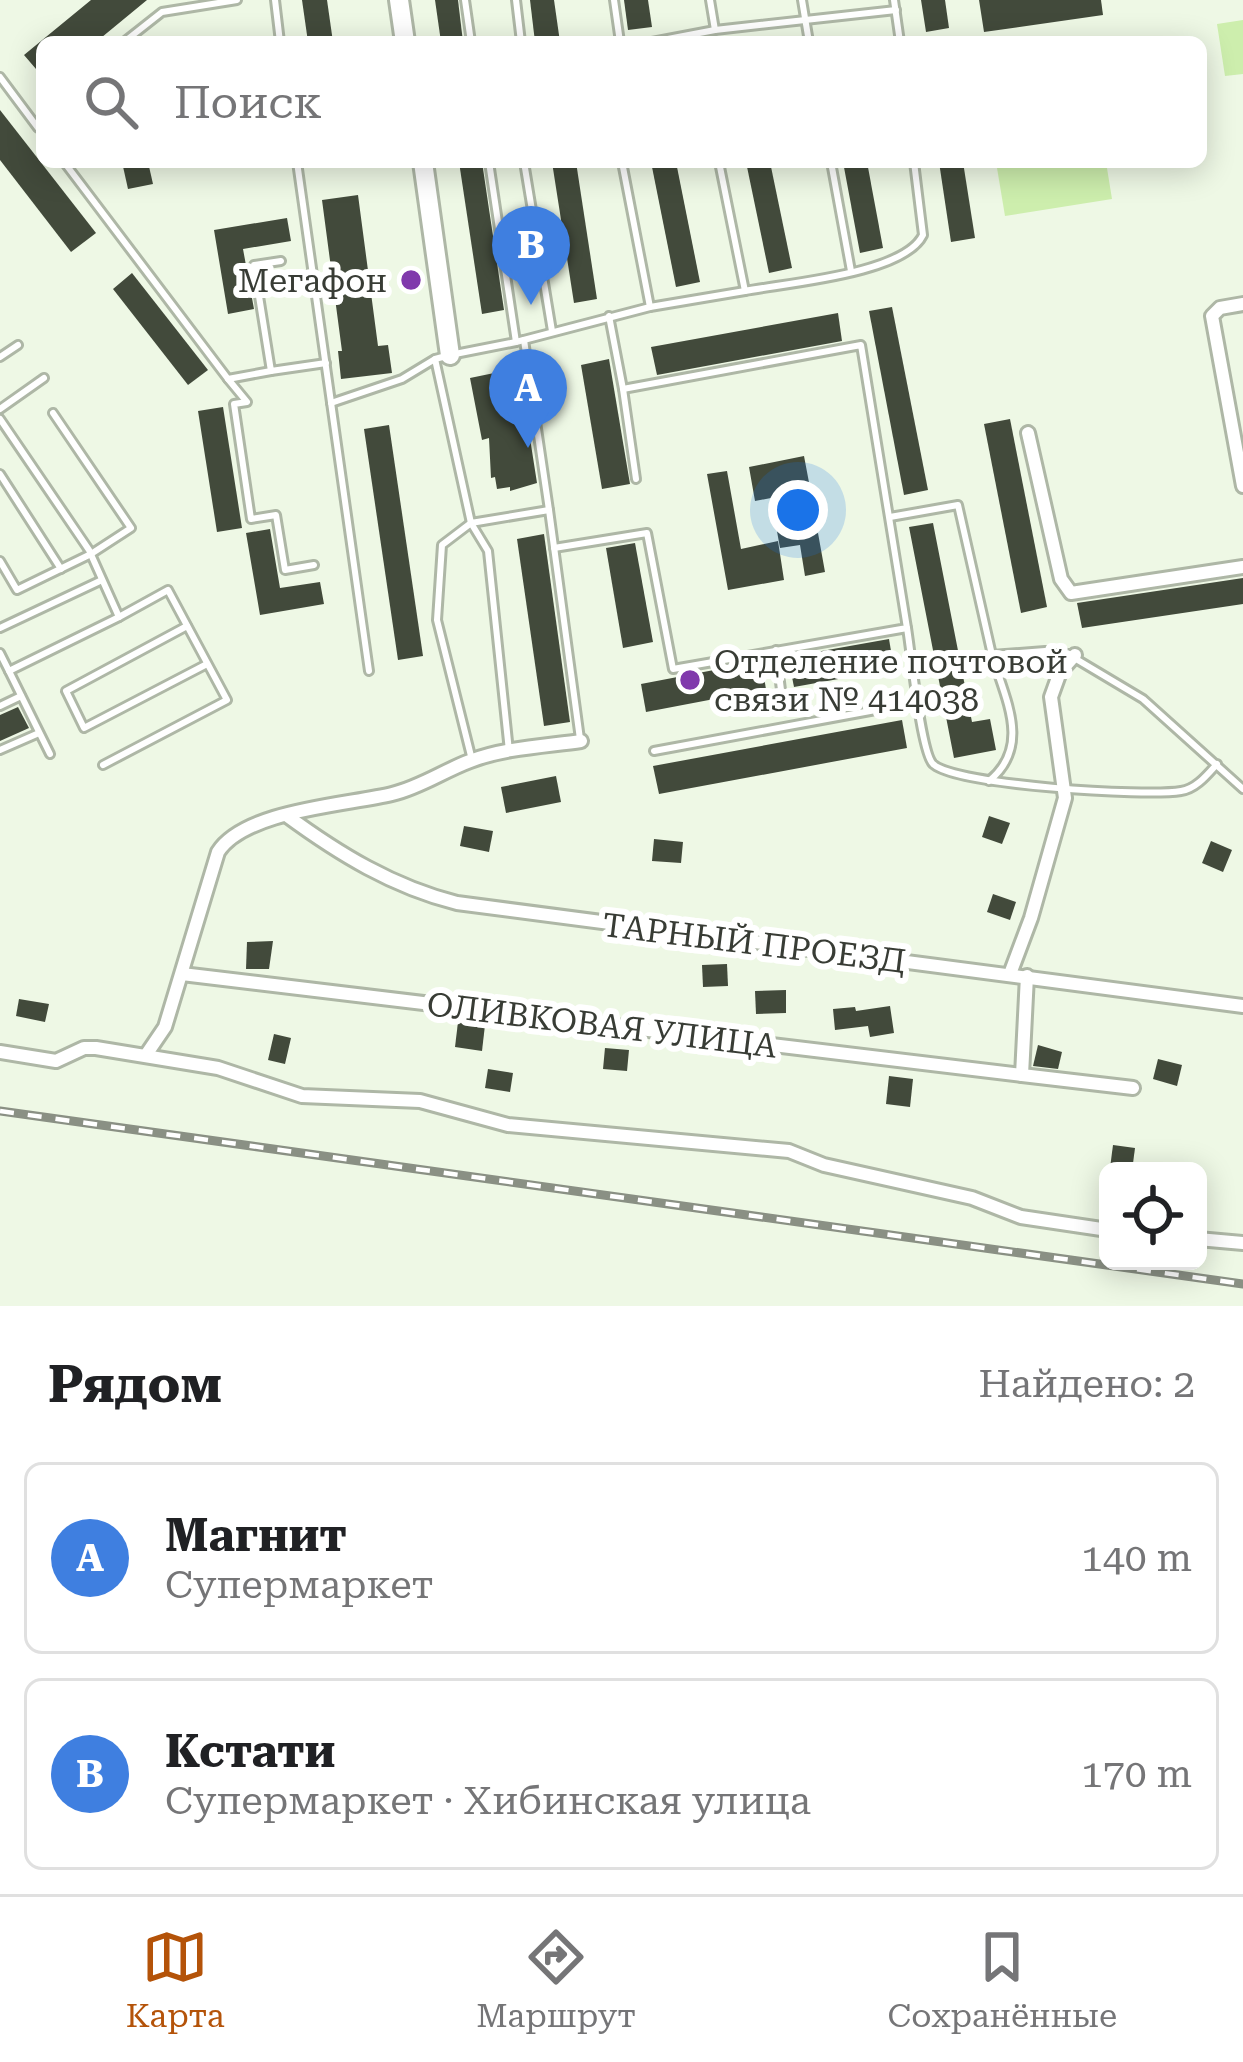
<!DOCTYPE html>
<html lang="ru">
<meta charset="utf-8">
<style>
:root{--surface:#fff;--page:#f2f2f2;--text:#202124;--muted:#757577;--line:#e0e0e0;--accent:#b45309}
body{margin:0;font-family:"Roboto Serif",serif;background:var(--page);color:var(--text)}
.controls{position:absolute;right:36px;bottom:36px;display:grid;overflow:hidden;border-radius:18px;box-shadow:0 6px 30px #0003}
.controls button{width:108px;height:108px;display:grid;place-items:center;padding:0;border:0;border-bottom:3px solid var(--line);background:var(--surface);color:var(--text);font:60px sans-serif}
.you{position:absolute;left:798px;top:510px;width:42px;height:42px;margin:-30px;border:9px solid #fff;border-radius:50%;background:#1a73e8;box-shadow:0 0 0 18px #1a73e833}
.badge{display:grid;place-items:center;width:78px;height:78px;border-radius:50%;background:var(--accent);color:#fff;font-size:39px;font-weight:700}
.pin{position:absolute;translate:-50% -99px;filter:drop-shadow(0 3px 6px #0008)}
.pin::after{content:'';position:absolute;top:63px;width:42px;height:36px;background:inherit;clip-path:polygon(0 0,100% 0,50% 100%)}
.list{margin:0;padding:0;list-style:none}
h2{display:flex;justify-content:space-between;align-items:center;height:156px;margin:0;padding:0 48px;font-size:51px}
h2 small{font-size:39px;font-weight:400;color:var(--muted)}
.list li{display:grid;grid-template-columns:78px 1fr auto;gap:36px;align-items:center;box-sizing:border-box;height:192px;margin:0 24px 24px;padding:0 24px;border:3px solid var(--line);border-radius:18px}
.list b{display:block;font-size:45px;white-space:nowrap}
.list p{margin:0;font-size:39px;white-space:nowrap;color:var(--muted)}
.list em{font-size:39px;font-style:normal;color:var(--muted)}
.icon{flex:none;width:66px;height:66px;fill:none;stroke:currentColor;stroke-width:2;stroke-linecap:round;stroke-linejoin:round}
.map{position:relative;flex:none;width:1243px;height:1306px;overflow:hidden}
.search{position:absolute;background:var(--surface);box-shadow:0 6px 30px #0003;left:36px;right:36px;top:36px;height:132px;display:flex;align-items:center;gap:30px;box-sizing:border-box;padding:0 42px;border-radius:18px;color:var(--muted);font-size:45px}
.sheet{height:588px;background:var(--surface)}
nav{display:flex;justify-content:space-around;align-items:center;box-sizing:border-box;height:168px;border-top:3px solid var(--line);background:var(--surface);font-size:33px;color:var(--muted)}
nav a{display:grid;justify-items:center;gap:6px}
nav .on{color:var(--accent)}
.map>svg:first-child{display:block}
.green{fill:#cdeead}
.building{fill:#424a3b}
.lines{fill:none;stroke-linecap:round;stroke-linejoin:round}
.lane-casing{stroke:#aeb7a6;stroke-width:12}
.street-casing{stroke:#aeb7a6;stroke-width:18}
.secondary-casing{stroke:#aeb7a6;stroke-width:24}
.lane{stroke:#fff;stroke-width:6}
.street{stroke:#fff;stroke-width:12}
.secondary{stroke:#fff;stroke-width:18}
.rail-casing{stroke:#8a9084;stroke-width:9}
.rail{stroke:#fff;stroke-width:4.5;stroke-dasharray:14;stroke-linecap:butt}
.poi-dot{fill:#8039ac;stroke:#fff;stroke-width:4.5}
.labels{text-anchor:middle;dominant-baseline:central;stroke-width:12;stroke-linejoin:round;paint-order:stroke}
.poi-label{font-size:33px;fill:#383c35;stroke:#fff;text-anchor:end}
.street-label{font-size:33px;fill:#383c35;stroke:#fff}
</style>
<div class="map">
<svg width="1243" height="1306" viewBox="0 0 1243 1306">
<rect width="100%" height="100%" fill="#eef8e5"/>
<g class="green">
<path d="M1243 20V74L1225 76 1217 24Z"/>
<path d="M996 162H1106L1112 199 1005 216Z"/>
</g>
<g class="building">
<path d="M91 0H147L96 42H42V76L24 55Z"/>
<path d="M302 0H327L333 42H308Z"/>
<path d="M435 0H458L463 42H441Z"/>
<path d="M530 0H554L560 42H535Z"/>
<path d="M624 0H648L652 27 628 30Z"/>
<path d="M921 0H945L949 28 926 32Z"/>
<path d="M979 0H1101L1103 15 984 32Z"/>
<path d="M0 110 96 233 71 252 0 160Z"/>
<path d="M122 162H148L153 184 128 189Z"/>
<path d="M459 162H482L504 310 482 314Z"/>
<path d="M552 162H576L597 299 574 303Z"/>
<path d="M651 162H676L700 282 676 287Z"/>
<path d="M746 162H770L792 268 769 273Z"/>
<path d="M843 162H867L883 248 860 253Z"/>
<path d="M939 162H963L975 238 951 242Z"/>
<path d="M358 195 378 346 388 345 392 373 341 379 338 351H342L322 200Z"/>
<path d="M287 218 291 241 243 249 254 309 228 314 214 230Z"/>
<path d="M132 273 208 370 188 385 113 289Z"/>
<path d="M892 307 928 490 904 495 869 311Z"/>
<path d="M838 313 842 341 657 375 651 347Z"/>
<path d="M609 359 630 484 602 489 581 365Z"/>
<path d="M519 368 537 483 510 491V487L497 489 495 477 491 478 489 438 482 440 470 378Z"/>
<path d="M223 407 242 528 217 532 198 411Z"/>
<path d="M1010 419 1047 607 1021 613 984 424Z"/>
<path d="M389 425 423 656 398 660 364 429Z"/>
<path d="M804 456 811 493 793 496 801 537 818 533 825 572 805 576 800 545 780 548 771 498 755 501 749 467Z"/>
<path d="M727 471 741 549 778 541 784 580 728 590 707 474Z"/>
<path d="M933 523 972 722 990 719 996 750 954 758 909 527Z"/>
<path d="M270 529 280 588 320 582 324 604 260 615 246 533Z"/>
<path d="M544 534 570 722 544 726 517 539Z"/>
<path d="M635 543 653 642 623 648 606 548Z"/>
<path d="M1243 578V604L1082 628 1077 603Z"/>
<path d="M889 639 894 669 794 687 788 657Z"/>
<path d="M761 661 766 689 646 712 641 684Z"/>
<path d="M18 707 29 728 0 741V715Z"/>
<path d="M902 720 907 748 659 794 653 766Z"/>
<path d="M556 776 561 802 506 813 501 787Z"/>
<path d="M989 816 1010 823 1002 844 982 837Z"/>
<path d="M464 826 493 831 489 852 460 846Z"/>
<path d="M654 839 683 842 681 863 652 861Z"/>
<path d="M1211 841 1232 850 1223 872 1202 863Z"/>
<path d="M993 894 1016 902 1010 920 987 912Z"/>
<path d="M273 941 269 969H246L247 942Z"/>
<path d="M727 964 728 986 703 987 702 965Z"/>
<path d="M786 990V1013L756 1014 755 991Z"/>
<path d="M19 999 49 1004 45 1022 16 1016Z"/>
<path d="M890 1006 894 1033 870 1037 868 1026 835 1030 833 1009 855 1007 856 1011Z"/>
<path d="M458 1022 485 1025 482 1051 455 1047Z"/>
<path d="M274 1034 291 1038 285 1064 268 1060Z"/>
<path d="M1038 1045 1062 1052 1058 1069 1033 1066Z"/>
<path d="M605 1048 629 1050 627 1071 603 1069Z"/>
<path d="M1158 1059 1182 1065 1177 1086 1153 1079Z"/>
<path d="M488 1069 513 1073 510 1092 485 1088Z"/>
<path d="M889 1076 913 1079 910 1107 886 1104Z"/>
<path d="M1113 1145 1135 1148 1132 1171 1110 1168Z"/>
</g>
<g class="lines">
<g class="lane-casing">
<g id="lane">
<path d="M275 0 280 42"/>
<path d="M465 0 471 42"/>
<path d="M516 0 521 42"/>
<path d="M614 0 620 42"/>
<path d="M710 0 715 30"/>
<path d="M802 0 809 42"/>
<path d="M894 0 900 42"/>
<path d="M124 42 162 12 237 0"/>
<path d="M652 42 715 30 896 10"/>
<path d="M0 77 38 128"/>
<path d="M64 162 228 379 271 371"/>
<path d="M297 162 369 671"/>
<path d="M489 162 516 342"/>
<path d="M524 162 552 331"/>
<path d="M622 162 650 307"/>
<path d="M719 162 745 291C787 283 904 274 923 235L914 162"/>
<path d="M831 162 851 271"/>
<path d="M281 261 254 265 271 371 326 363"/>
<path d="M0 357 18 345"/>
<path d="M435 359 471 523 549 510 524 340"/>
<path d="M228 379 247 402 234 404 251 519 276 515 285 570 314 565"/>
<path d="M623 389 636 479"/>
<path d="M331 403 402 379 435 359 450 355 516 342 650 307 745 291"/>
<path d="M0 409 44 378"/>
<path d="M0 419 89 550 119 617 168 590 227 700 103 765"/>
<path d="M0 474 61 569"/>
<path d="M549 510 580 739"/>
<path d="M890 517 958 505 992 655 1045 651 1075 655 1076 659 1143 699 1243 789"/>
<path d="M554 548 647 533 673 669 907 628 861 345 623 389 609 316"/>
<path d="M0 561 17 590 91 554 131 528 53 413"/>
<path d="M187 626 66 691 84 728 207 664"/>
<path d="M0 628 102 580"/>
<path d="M907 628C911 652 921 752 933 764 955 785 1146 797 1181 791 1196 789 1207 775 1217 764"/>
<path d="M776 650 782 698"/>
<path d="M0 653 9 671"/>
<path d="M0 706 21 696"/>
<path d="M0 750 39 733"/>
<path d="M654 751 919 702"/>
<path d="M50 754 9 671 119 617"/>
<path d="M472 760 437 620 442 545 471 523 488 551 509 751"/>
<path d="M989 781C1032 746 1005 699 992 655"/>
</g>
</g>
<g class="street-casing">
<g id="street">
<path d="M1243 304 1220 308 1212 316 1243 486"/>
<path d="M1028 433 1061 579 1071 593 1243 567"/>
<path d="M286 815C339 854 393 887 457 903L1243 1006"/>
<path d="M182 974 1022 1075"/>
<path d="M1010 974 1031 918 1065 798 1051 697 1060 672 1075 655"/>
<path d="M1027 976 1022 1075 1133 1088"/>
<path d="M0 1052 56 1061 84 1048H96L218 1068 302 1096 420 1101 508 1125 789 1151 824 1165 972 1198 1021 1217 1108 1230"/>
<path d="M146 1055 165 1027 218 852C245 810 347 805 392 794 421 787 443 771 470 761 503 748 545 746 581 741"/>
<path d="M1198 1239 1243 1243"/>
</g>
</g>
<g class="secondary-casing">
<g id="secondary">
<path d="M399 0 405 42"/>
<path d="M423 162 450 355"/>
</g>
</g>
<use href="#lane" class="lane"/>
<use href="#street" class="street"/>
<use href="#secondary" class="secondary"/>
<g class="rail-casing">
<path id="rail" d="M0 1111 1243 1284"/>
</g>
<use href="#rail" class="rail"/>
</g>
<g class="poi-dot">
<circle cx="411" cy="280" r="12"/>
<circle cx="690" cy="680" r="12"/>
</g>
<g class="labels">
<g class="poi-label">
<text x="387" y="280">Мегафон</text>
<text x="714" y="661" text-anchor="start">Отделение почтовой<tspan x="714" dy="38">связи № 414038</tspan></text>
</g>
<g class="street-label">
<text transform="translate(754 943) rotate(7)">ТАРНЫЙ ПРОЕЗД</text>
<text transform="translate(602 1025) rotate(7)">ОЛИВКОВАЯ УЛИЦА</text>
</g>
</g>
</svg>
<div class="controls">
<button><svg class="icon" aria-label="locate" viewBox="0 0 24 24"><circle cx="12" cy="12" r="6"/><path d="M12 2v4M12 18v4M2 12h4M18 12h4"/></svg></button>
</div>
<div class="you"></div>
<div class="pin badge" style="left:528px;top:448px;background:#3f7fe0">A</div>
<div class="pin badge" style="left:531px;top:305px;background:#3f7fe0">B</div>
<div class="search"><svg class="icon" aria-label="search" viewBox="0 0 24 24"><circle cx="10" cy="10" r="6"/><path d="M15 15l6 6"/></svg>Поиск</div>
</div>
<section class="sheet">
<h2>Рядом<small>Найдено: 2</small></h2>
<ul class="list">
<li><span class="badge" style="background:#3f7fe0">A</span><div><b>Магнит</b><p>Супермаркет</p></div><em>140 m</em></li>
<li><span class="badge" style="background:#3f7fe0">B</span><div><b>Кстати</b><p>Супермаркет · Хибинская улица</p></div><em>170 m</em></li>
</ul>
</section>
<nav>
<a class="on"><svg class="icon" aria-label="map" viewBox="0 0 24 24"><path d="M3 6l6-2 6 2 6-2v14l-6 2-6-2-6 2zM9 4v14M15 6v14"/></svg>Карта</a>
<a><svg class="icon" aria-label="directions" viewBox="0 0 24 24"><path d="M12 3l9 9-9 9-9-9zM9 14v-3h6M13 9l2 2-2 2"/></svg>Маршрут</a>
<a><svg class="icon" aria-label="saved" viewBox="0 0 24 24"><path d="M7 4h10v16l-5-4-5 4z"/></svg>Сохранённые</a>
</nav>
